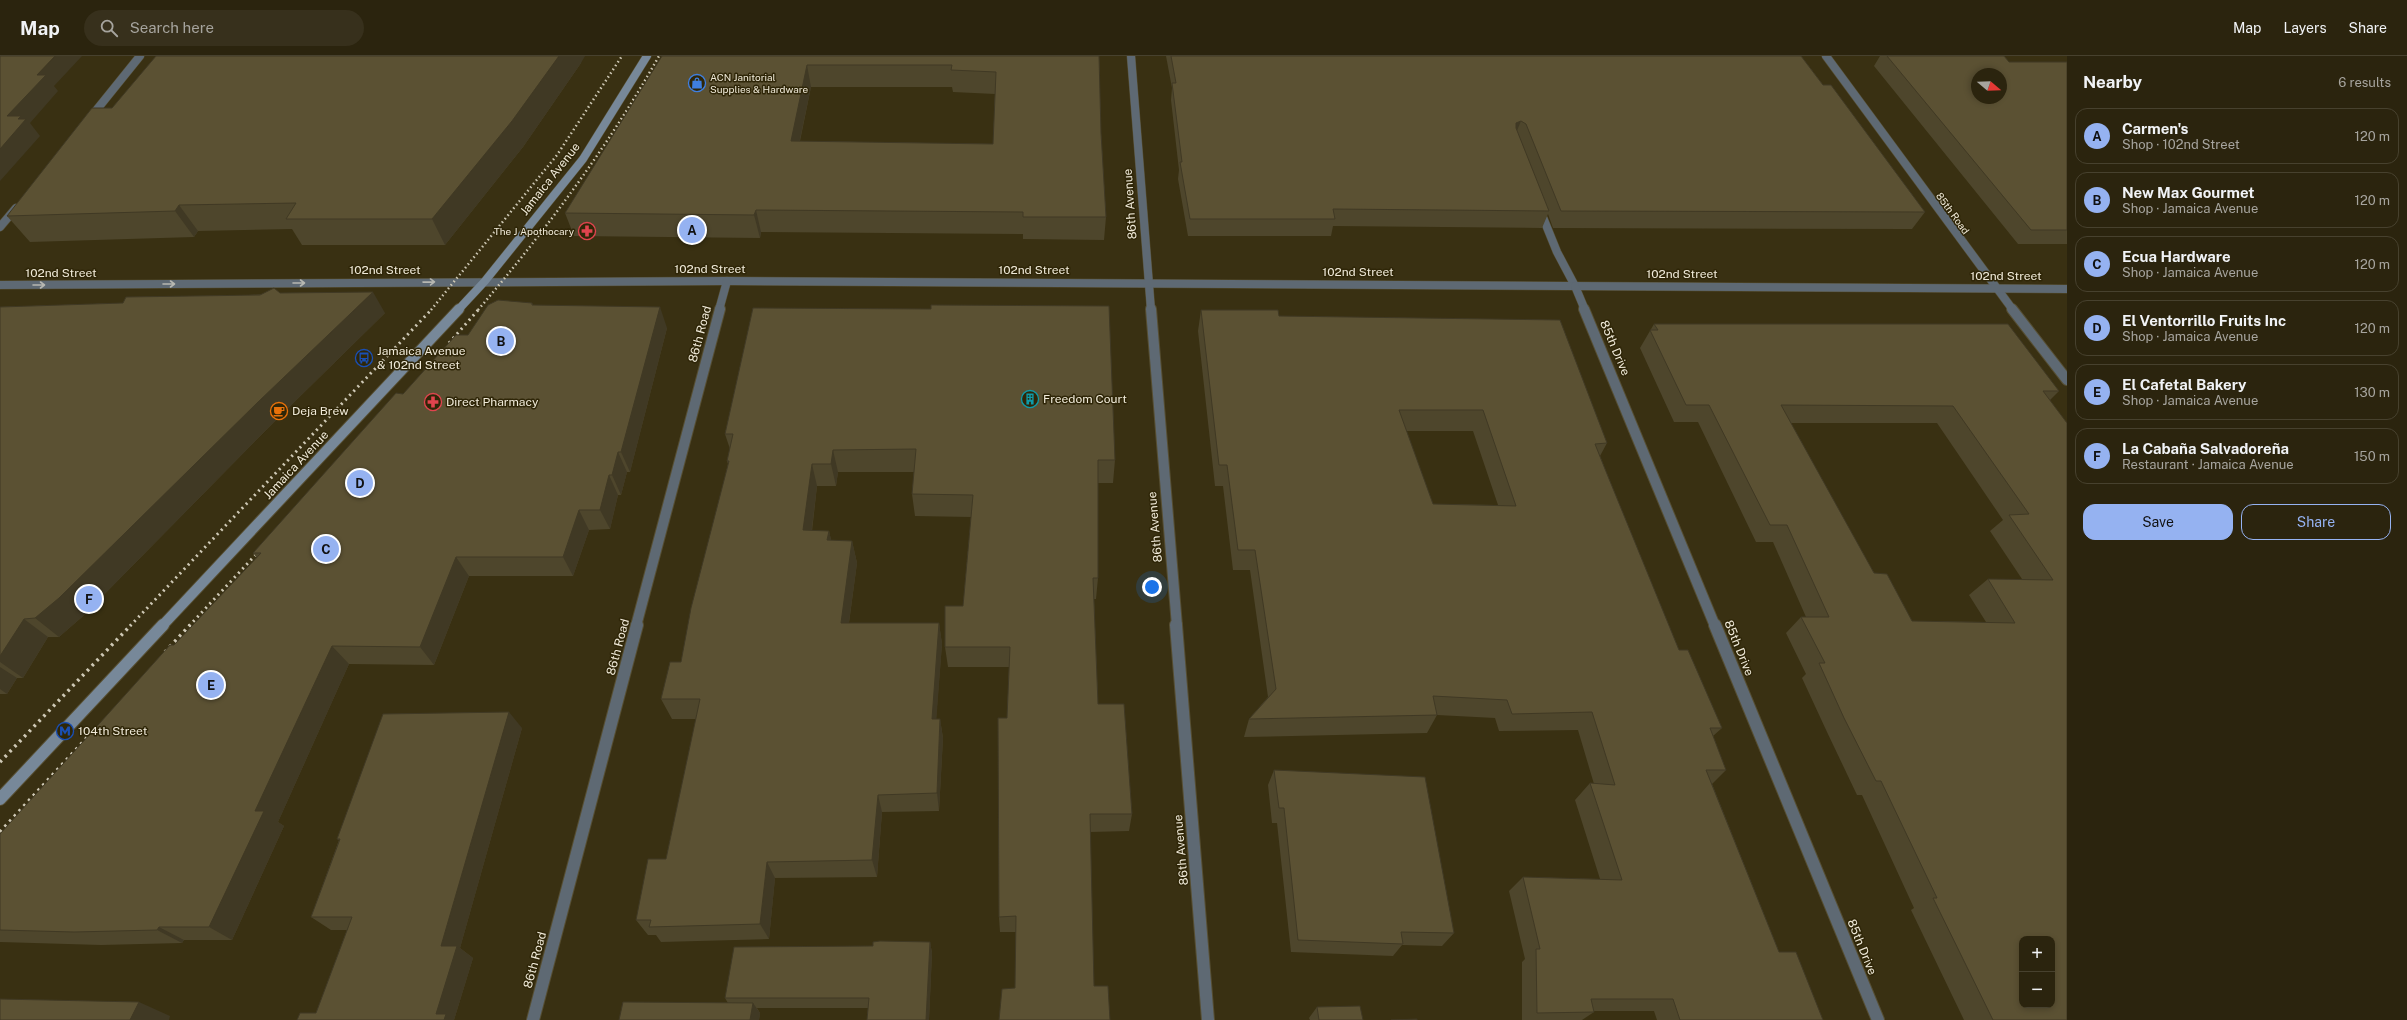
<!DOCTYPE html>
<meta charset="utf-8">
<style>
:root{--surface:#2b240e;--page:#37301c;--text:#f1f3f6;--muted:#a6a49e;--line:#47412e;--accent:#95b2f1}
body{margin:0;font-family:"Public Sans",sans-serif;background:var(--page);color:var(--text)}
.controls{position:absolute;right:12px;bottom:12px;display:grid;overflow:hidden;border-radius:8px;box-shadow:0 2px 6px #0003}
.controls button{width:36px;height:36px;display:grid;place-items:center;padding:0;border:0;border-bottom:1px solid var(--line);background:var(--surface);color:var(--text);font:20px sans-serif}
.compass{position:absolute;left:1971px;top:12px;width:36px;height:36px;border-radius:50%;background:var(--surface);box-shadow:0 2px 6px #0003;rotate:109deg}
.you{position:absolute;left:1152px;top:531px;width:14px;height:14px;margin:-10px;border:3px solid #fff;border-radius:50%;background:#1a73e8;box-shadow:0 0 0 6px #1a73e833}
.badge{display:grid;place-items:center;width:26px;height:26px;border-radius:50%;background:var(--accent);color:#111;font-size:13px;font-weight:700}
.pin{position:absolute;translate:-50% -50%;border:2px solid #fff;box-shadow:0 1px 4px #0006}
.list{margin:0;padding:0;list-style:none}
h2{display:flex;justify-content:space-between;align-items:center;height:52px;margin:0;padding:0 16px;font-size:17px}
h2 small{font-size:13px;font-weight:400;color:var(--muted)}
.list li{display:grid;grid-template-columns:26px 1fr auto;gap:12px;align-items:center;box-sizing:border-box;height:56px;margin:0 8px 8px;padding:0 8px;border:1px solid var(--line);border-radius:12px}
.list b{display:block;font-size:15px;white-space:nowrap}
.list p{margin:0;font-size:13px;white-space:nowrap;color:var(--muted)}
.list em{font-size:13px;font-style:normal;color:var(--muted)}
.actions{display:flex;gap:8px;padding:12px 16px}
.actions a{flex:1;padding:9px 0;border:1px solid var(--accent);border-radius:12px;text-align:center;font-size:14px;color:var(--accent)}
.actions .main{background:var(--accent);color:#111}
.icon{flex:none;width:22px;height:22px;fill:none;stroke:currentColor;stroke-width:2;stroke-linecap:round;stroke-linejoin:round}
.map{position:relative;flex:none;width:2067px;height:964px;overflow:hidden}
header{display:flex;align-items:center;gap:24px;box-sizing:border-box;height:56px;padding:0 20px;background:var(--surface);border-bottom:1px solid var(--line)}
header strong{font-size:19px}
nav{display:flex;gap:22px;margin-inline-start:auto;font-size:14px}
.search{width:280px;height:36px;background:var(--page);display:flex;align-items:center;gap:10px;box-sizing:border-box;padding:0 14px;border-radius:22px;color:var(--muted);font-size:15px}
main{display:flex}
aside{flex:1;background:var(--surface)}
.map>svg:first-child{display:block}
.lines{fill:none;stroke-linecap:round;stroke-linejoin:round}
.lane-casing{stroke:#564e32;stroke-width:9}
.street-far2-casing{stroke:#564e32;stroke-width:9}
.street-far1-casing{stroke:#564e32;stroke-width:12}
.street-casing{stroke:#564e32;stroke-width:14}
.secondary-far2-casing{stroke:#564e32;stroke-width:9}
.secondary-far1-casing{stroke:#564e32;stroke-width:12}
.secondary-casing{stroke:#564e32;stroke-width:14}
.lane{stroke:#5e6973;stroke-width:8}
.street-far2{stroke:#5e6973;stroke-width:8}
.street-far1{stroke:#5e6973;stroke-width:10}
.street{stroke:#5e6973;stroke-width:12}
.secondary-far2{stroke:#789;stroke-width:8}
.secondary-far1{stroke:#789;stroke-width:10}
.secondary{stroke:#789;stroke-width:12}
.rail-far2{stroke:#cfc9b6;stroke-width:2.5;stroke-dasharray:1.5 3;stroke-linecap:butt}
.rail-far1{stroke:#cfc9b6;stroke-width:3;stroke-dasharray:2 4;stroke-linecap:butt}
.rail{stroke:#cfc9b6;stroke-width:3.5;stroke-dasharray:2.5 4.5;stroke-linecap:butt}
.wall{fill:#4e462c;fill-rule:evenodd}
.shaded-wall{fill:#403924}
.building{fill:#5b5133;stroke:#403924;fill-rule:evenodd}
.oneway{stroke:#b6b7b1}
.labels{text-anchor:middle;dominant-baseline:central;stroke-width:3;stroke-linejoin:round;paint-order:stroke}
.far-poi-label{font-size:10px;fill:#f1ebda;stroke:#2f2608;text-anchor:start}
.far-street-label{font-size:10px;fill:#f1ebda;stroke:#2f2608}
.street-label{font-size:12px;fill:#f1ebda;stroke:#2f2608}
.poi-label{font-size:12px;fill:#f1ebda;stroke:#2f2608;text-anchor:start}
</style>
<header>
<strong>Map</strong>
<div class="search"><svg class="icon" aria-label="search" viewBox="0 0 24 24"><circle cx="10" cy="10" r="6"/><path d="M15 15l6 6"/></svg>Search here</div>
<nav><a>Map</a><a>Layers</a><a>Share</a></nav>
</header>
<main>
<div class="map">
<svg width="2067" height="964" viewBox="0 0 2067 964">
<rect width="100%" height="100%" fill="#393012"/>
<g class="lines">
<g class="lane-casing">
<path id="lane" d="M1540 154 1557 196 1575 230"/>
</g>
<g class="street-far2-casing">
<g id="street-far2">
<path d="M1131 0 1151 254"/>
<path d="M1826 0 2013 254"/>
<path d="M90 62 140 0"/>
<path d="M0 171 16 152"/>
<path d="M0 229 727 225 2067 233"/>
<path d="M1575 230 1585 254"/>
<path d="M719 254 727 225"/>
</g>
</g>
<g class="street-far1-casing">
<g id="street-far1">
<path d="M1151 253 1177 570"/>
<path d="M1584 253 1715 570"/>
<path d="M2012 253 2067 324"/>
<path d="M636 570 720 253"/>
</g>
</g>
<g class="street-casing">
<g id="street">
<path d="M1176 569 1208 964"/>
<path d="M1715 569 1878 964"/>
<path d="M533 964 637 569"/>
</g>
</g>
<g class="secondary-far2-casing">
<path id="secondary-far2" d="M458 254 485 225 583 103 647 0"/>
</g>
<g class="secondary-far1-casing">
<path id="secondary-far1" d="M162 570 459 253"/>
</g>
<g class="secondary-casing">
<path id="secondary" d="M0 743 163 569"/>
</g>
<use href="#lane" class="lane"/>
<use href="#street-far2" class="street-far2"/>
<use href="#street-far1" class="street-far1"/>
<use href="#street" class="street"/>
<use href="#secondary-far2" class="secondary-far2"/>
<use href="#secondary-far1" class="secondary-far1"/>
<use href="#secondary" class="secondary"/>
<g class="rail-far2">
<path d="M431 254 557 99 622 0"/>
<path d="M478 254C546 174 608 91 659 0"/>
</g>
<g class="rail-far1">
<path d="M449 287 479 253"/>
<path d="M130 570 432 253"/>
<path d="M189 570 263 491"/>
</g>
<g class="rail">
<path d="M165 596 190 569"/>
<path d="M0 706 131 569"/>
<path d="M0 776 95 673"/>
</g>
</g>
<g class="wall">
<path d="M662 0H1099L1101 77 1106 161 1104 184 1023 183V178L761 176 760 182 574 180 565 157ZM811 31H952L953 36 995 38 993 88 800 85Z"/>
<path d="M1166 0H1801L1823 29 1925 156 1912 173 1553 172 1548 158 1542 172 1333 170 1331 180H1188L1178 123 1179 114 1171 44 1172 32Z"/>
<path d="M1880 0H2004L2009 6H2067V188H2018L1874 10Z"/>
<path d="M581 7 523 91 445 189H302L292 173 198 175 194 181 30 186 7 160 112 52Z"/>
<path d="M280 237 385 257 274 366 82 561 59 581H48L23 622H17L7 638H0V251L123 247Z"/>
<path d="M532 247 533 249 667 272 630 416H627L621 439H618L610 473 589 474 573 520H469L434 609 349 608 278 766 284 770 232 884H184L182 887 101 889 0 886V778L257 502 253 497 403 338 468 279Z"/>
<path d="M753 252 1115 404 1113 427H1098V522L1096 543H1094L1098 648 1132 758 1129 775 1090 776 1015 932 1016 876H1000L999 861 1009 611H948L945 591 963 550 971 461 915 460 912 438 914 416H838L836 430H817L812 475H829L831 484 852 485 857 507 849 567H939L942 588 936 663H940L943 682 939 755 882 756 877 821 775 822 769 883 661 886 656 879H648L636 864 666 803 696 663H672L661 643 681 606 728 408 727 405 730 393 725 378Z"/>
<path d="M1201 254 1279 260 1607 387 1600 400 1605 413 1679 594 1722 672 1713 680 1726 714 1712 728 1779 896 1823 964H1657L1654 955H1594V956L1582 964H1522V906L1525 903 1509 835 1523 821 1600 823 1575 744 1590 727 1594 728 1578 674 1499 675 1495 662 1437 659 1427 677 1244 681 1249 663 1268 641 1250 514H1233L1223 430H1215L1198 275ZM1406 375H1473L1498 449 1433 448Z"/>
<path d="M1654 268 2059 335 2050 344 2067 964H1964L1911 854 1914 852 1862 739H1857L1827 676 1802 622 1806 618 1786 577 1801 561H1806L1773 486H1756L1698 366H1674L1640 292ZM1790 367H1937L2003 464 1990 475 2022 523H1988L1969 539 1986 566 1912 565 1874 517Z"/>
<path d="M522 672 460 892 473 902 454 964H297L316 957 347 874H331L311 861 339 784 337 783Z"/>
<path d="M1274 714 1454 877 1442 890 1402 889 1393 900 1291 896 1277 767H1272L1268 729Z"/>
<path d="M930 886 932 897 929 964H867L868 952H757L760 957 759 964H619L728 947 725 942 873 890Z"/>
<path d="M1317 951 1363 964H1310L1309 962Z"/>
</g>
<g class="shaded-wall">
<path d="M55 0H82L54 30 58 35 30 67 40 80 0 125V93L7 60 37 19Z"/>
<path d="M559 0H585L581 7 523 91 445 189 432 163Z"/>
<path d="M807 9 811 31 795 107 791 85Z"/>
<path d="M1521 65 1514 82 1516 67Z"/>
<path d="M179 149 198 175 194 181 175 155Z"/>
<path d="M756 154 761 176 760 182 754 159Z"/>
<path d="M373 236 385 257 274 366 82 561 59 581 35 562 258 346Z"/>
<path d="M660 251 667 272 630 416 621 396Z"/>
<path d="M833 394 838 416 836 430 831 408Z"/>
<path d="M618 396 627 416 621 439 612 419Z"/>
<path d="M812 408 817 430 809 496 803 474Z"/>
<path d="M609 419 618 439 610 473 600 454Z"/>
<path d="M579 454 589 474 573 520 563 501Z"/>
<path d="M829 475 834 497 827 484Z"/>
<path d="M852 485 857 507 846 588 841 567Z"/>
<path d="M456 501 469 520 434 609 420 591Z"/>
<path d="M24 563 48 581 23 622 0 606V600Z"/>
<path d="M939 567 942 588 935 682 932 663Z"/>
<path d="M332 590 349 608 278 766 284 770 232 884 209 871 255 755Z"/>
<path d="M0 611 17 622 7 638 0 633Z"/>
<path d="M509 656 522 672 460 892 473 902 454 964H444L436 958 441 890Z"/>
<path d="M940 663 943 682 939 755 937 737Z"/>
<path d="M878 739 882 756 877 821 872 804Z"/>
<path d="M767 806 775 822 769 883 760 868Z"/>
<path d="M159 871 184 884 182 887 157 874Z"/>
<path d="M930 886 932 897 929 964H926Z"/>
<path d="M139 946 170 960 169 964H130Z"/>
<path d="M753 947 760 957 759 964H750Z"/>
</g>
<g class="building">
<path d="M0 0H55L37 19H46L7 60H21L18 63H26L0 93Z"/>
<path d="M156 0H559L512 65 432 163H286L296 147 179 149 175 155 7 160 92 52H112Z"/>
<path d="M662 0H1099L1101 77 1106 161H1023V156L756 154 754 159 565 157ZM807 9H952L951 14 996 16 993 88 791 85Z"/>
<path d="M1171 0H1801L1823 29H1831L1925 156 1561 155 1526 68 1521 65 1516 67V72L1549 155 1333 153 1335 163H1190L1180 106H1182L1172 27H1176Z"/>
<path d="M1887 0H2004L2009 6H2067V174H2031ZM1977 18H2001V42H1977Z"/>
<path d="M274 232 280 237 373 236 258 346 59 542 35 562 24 563 0 600V251L123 247 126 241 260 239Z"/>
<path d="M498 244 532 247V249L660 251 621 396H618L612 419H609L600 454H579L563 501H456L420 591 332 590 255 755H264L209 871H159L157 874 74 876 0 874V778L170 589H174L261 497H253L396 337 403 338 456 279H468L488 249Z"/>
<path d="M931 249 1109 250 1115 404H1098V522H1093L1098 648H1124L1132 758H1090L1094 930H1108L1110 964H999L1002 933 1015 932 1016 860 999 861 998 662H1007L1010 591H945V550H963L973 439 912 438 916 393 833 394 831 408H812L803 474 829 475 827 484 852 485 841 567H939L932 663H940L937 737 878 739 872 804 767 806 760 868 649 871 651 864H636L648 803H666L700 643H661L670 606H681L691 552 729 405H727L733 378H725L753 252 931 253Z"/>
<path d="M1201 254H1278L1279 260 1560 264 1607 387 1595 388 1605 413 1679 594H1688L1722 672H1710L1726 714H1706L1779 896H1796L1823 964H1680L1673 943H1591L1594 956 1537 957 1536 893H1540L1523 821 1622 824 1590 727 1615 729 1592 656 1512 658 1507 644 1433 640 1437 659 1249 663 1276 633 1255 494H1238L1227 409H1219ZM1399 354H1483L1516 450 1433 448Z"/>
<path d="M1654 268H2008L2059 335H2043L2067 367V964H1993L1933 842H1937L1881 725H1876L1844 662 1819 607H1825L1801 561H1829L1787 469H1770L1709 349H1686L1650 274H1658ZM1781 349 1953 350 2029 458 2009 459 2053 524 1988 523 2015 567 1912 565 1887 518 1874 517ZM2022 883H2052V949H2022Z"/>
<path d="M509 656 441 890H457L436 958H446L444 964H297L300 957H316L352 861H311L340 783H337L383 658Z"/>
<path d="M1274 714 1425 721 1454 877 1401 876 1403 888 1298 884 1284 752H1279Z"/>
<path d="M880 885 930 886 926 964H867L869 942H725L734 891 873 890V886Z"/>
<path d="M0 943 139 946 130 964H0Z"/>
<path d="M623 946 753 947 750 964H619Z"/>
<path d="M1360 950 1363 964H1319L1317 951Z"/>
<path d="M1417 963V964H1391Z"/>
</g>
<defs><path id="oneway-shaft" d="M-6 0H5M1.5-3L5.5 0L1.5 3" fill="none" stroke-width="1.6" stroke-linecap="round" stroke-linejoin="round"/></defs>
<g class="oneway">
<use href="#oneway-shaft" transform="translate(429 226) rotate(-1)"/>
<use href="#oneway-shaft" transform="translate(299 227)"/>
<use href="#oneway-shaft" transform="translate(169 228)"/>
<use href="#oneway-shaft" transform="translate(39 229)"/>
</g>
<defs>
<g id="shop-ring" transform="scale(0.9)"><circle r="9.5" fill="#2f2608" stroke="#3f7fe0" stroke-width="1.5"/><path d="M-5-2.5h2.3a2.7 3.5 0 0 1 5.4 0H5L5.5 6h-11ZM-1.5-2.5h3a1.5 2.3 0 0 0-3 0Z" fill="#3f7fe0"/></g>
<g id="pharmacy-ring" transform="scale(0.9)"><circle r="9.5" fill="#2f2608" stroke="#e0444e" stroke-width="1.5"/><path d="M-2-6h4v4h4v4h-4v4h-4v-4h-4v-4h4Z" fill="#e0444e"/></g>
<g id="bus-ring" transform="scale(0.9)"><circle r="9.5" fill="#2f2608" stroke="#1a4fb4" stroke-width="1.5"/><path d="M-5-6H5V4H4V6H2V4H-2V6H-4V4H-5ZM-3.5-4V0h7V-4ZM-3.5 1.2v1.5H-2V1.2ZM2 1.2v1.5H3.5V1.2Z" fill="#1a4fb4"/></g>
<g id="building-ring" transform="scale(0.9)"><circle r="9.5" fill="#2f2608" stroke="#0f9aa8" stroke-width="1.5"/><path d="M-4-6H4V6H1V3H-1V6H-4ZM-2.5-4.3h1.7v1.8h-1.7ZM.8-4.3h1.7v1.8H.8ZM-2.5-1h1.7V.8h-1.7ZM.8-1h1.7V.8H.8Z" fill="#0f9aa8"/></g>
<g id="cafe-ring" transform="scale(0.9)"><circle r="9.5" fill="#2f2608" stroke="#e8710a" stroke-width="1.5"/><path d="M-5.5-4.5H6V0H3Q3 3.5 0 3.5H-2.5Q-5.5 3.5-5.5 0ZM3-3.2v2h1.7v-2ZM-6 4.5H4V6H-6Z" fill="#e8710a"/></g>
<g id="metro-ring" transform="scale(0.9)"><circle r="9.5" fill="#2f2608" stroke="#1a4fb4" stroke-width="1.5"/><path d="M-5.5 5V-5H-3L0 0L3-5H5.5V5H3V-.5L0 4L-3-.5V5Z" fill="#1a4fb4"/></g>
</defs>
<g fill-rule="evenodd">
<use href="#shop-ring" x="697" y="27"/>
<use href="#pharmacy-ring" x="587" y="175"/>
<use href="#bus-ring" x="364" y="302"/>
<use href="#building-ring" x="1030" y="343"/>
<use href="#pharmacy-ring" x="433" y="346"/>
<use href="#cafe-ring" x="279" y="355"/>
<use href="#metro-ring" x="65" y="675"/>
</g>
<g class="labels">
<g class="far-poi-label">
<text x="710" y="21">ACN Janitorial<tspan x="710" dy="12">Supplies &amp; Hardware</tspan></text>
<text x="574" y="175" text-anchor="end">The J Apothocary</text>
</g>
<g class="far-street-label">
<text transform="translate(1953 157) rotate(54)">85th Road</text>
</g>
<g class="street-label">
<text transform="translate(550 123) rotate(-52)">Jamaica Avenue</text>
<text transform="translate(1130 148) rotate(-94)">86th Avenue</text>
<text x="710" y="213">102nd Street</text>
<text x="385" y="214">102nd Street</text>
<text x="1034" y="214">102nd Street</text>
<text x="1358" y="216">102nd Street</text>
<text x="61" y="217">102nd Street</text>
<text x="1682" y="218">102nd Street</text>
<text x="2006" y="220">102nd Street</text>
<text transform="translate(700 278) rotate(-75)">86th Road</text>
<text transform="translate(1615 292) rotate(67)">85th Drive</text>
<text transform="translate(296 409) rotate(-47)">Jamaica Avenue</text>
<text transform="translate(1155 471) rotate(-95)">86th Avenue</text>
<text transform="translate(618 591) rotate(-75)">86th Road</text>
<text transform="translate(1739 592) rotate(68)">85th Drive</text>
<text transform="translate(1181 794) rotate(-95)">86th Avenue</text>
<text transform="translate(1862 891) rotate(68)">85th Drive</text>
<text transform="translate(535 904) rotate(-75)">86th Road</text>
</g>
<g class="poi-label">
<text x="377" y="295">Jamaica Avenue<tspan x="377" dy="14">&amp; 102nd Street</tspan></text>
<text x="1043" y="343">Freedom Court</text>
<text x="446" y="346">Direct Pharmacy</text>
<text x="292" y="355">Deja Brew</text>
<text x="78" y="675">104th Street</text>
</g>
</g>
</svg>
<div class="controls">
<button>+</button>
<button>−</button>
</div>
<svg class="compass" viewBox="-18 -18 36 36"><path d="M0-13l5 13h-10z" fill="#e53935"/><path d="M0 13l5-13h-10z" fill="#a6a49e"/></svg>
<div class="you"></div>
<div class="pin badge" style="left:692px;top:174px">A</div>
<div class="pin badge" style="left:501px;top:285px">B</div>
<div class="pin badge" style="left:326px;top:493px">C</div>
<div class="pin badge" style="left:360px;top:427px">D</div>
<div class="pin badge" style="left:211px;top:629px">E</div>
<div class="pin badge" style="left:89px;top:543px">F</div>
</div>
<aside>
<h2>Nearby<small>6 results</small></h2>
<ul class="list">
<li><span class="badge">A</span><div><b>Carmen's</b><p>Shop · 102nd Street</p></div><em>120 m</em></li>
<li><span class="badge">B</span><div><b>New Max Gourmet</b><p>Shop · Jamaica Avenue</p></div><em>120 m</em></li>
<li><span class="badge">C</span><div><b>Ecua Hardware</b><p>Shop · Jamaica Avenue</p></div><em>120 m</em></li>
<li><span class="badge">D</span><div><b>El Ventorrillo Fruits Inc</b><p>Shop · Jamaica Avenue</p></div><em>120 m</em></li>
<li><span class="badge">E</span><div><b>El Cafetal Bakery</b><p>Shop · Jamaica Avenue</p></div><em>130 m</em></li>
<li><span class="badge">F</span><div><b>La Cabaña Salvadoreña</b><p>Restaurant · Jamaica Avenue</p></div><em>150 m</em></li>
</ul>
<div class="actions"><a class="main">Save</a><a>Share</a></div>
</aside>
</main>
